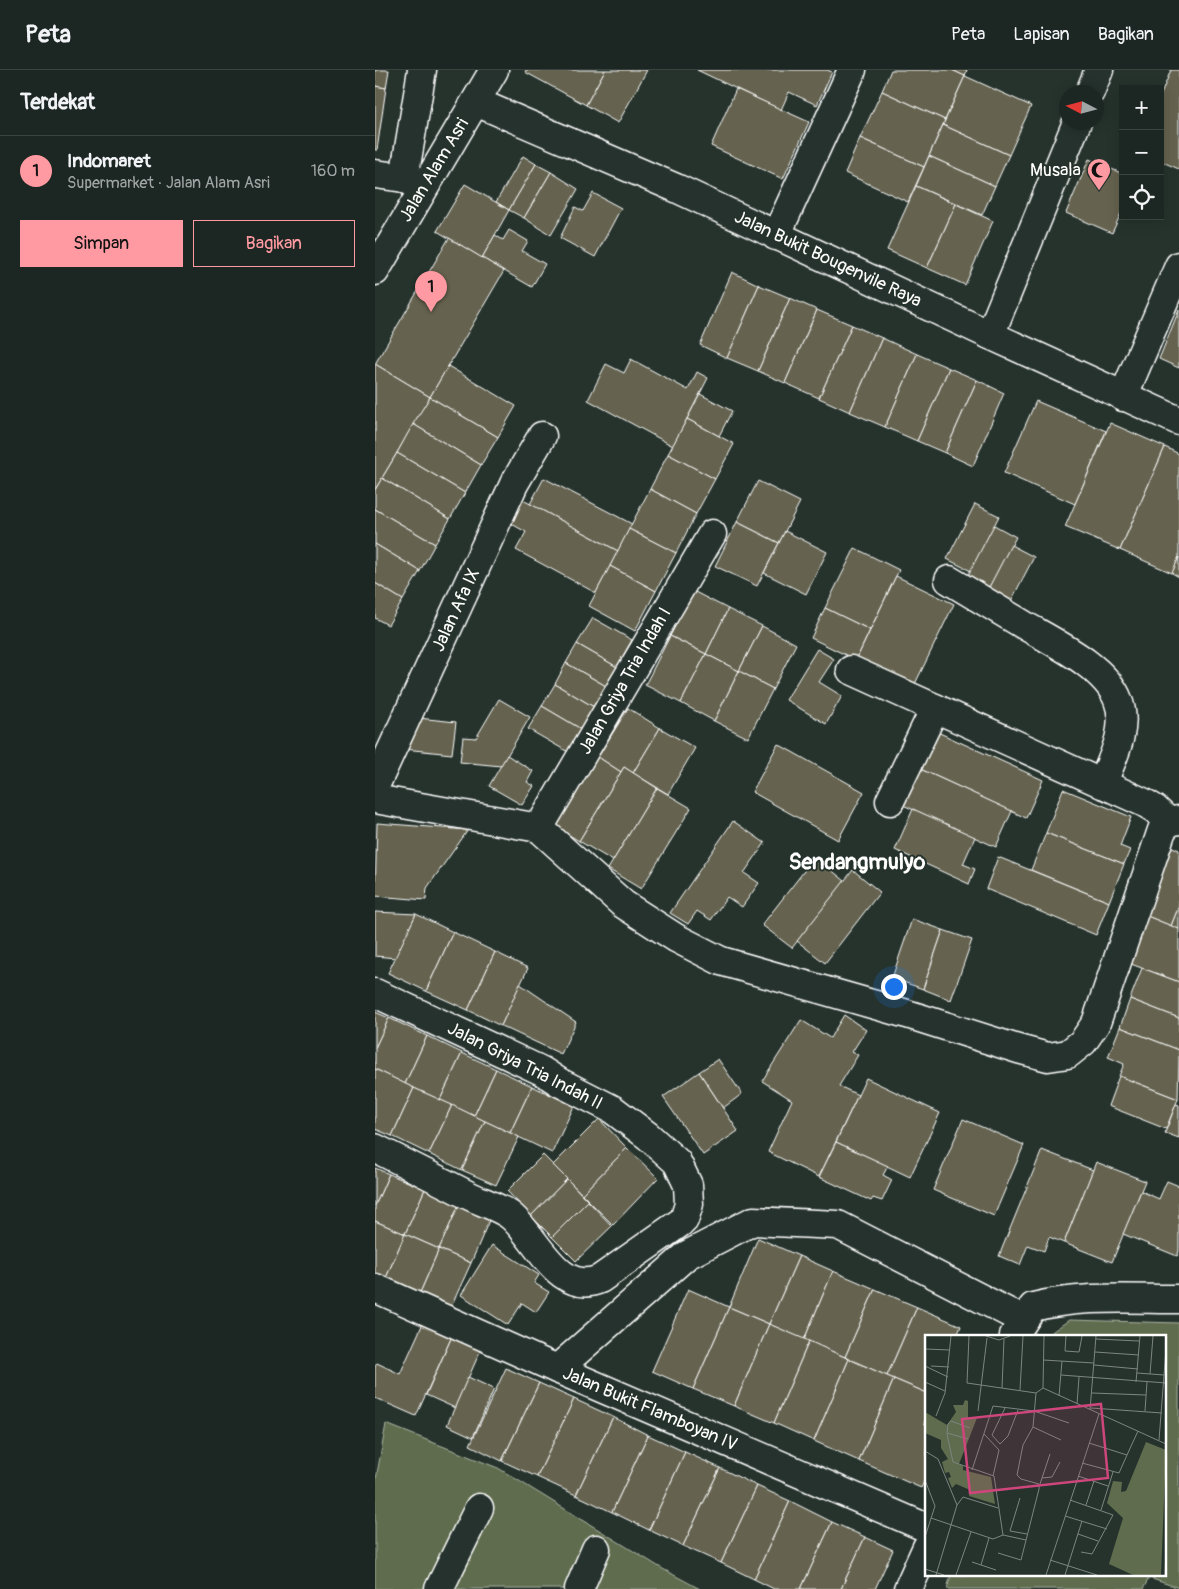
<!DOCTYPE html>
<html lang="id">
<meta charset="utf-8">
<style>
:root{--surface:#1c2622;--page:#252e2a;--text:#f1f3f6;--muted:#a0a5a5;--line:#3a4340;--accent:#ff9aa2}
body{margin:0;font-family:Pangolin,sans-serif;background:var(--page);color:var(--text)}
.controls{position:absolute;right:15px;top:15px;display:grid;overflow:hidden;border-radius:0px;box-shadow:0 2px 12px #0003}
.controls button{width:45px;height:45px;display:grid;place-items:center;padding:0;border:0;border-bottom:1px solid var(--line);background:var(--surface);color:var(--text);font:25px sans-serif}
.compass{position:absolute;left:684px;top:15px;width:45px;height:45px;border-radius:50%;background:var(--surface);box-shadow:0 2px 12px #0003;rotate:276deg}
.you{position:absolute;left:518px;top:916px;width:18px;height:18px;margin:-12px;border:4px solid #fff;border-radius:50%;background:#1a73e8;box-shadow:0 0 0 8px #1a73e833}
.badge{display:grid;place-items:center;width:32px;height:32px;border-radius:50%;background:var(--accent);color:#111;font-size:16px;font-weight:700}
.pin{position:absolute;translate:-50% -41px;filter:drop-shadow(0 1px 2px #0008)}
.pin::after{content:'';position:absolute;top:26px;width:18px;height:15px;background:inherit;clip-path:polygon(0 0,100% 0,50% 100%)}
.list{margin:0;padding:0;list-style:none}
h2{display:flex;justify-content:space-between;align-items:center;height:65px;margin:0;padding:0 20px;font-size:21px}
h2 small{font-size:16px;font-weight:400;color:var(--muted)}
.list li{display:grid;grid-template-columns:32px 1fr auto;gap:15px;align-items:center;box-sizing:border-box;height:70px;padding:0 20px;border-top:1px solid var(--line)}
.list b{display:block;font-size:19px;white-space:nowrap}
.list p{margin:0;font-size:16px;white-space:nowrap;color:var(--muted)}
.list em{font-size:16px;font-style:normal;color:var(--muted)}
.actions{display:flex;gap:10px;padding:15px 20px}
.actions a{flex:1;padding:11px 0;border:1px solid var(--accent);border-radius:0px;text-align:center;font-size:18px;color:var(--accent)}
.actions .main{background:var(--accent);color:#111}
.icon{flex:none;width:28px;height:28px;fill:none;stroke:currentColor;stroke-width:2;stroke-linecap:round;stroke-linejoin:round}
.map{position:relative;flex:none;width:804px;height:1519px;overflow:hidden}
header{display:flex;align-items:center;gap:30px;box-sizing:border-box;height:70px;padding:0 25px;background:var(--surface);border-bottom:1px solid var(--line)}
header strong{font-size:24px}
nav{display:flex;gap:28px;margin-inline-start:auto;font-size:18px}
main{display:flex}
aside{flex:1;background:var(--surface)}
.map>svg:first-child{display:block}
.green{fill:#5f6c4d;stroke:#afb6a6}
.building{fill:#65634f;stroke:#fff}
.lines{fill:none;stroke-linecap:round;stroke-linejoin:round}
.minor-casing{stroke:#fff;stroke-width:31}
.minor{stroke:#26332d;stroke-width:28}
.labels{text-anchor:middle;dominant-baseline:central;stroke-width:4;stroke-linejoin:round;paint-order:stroke}
.street-label{font-size:18px;fill:#fff;stroke:#26332d}
.poi-label{font-size:18px;fill:#fff;stroke:#26332d;text-anchor:end}
.district-label{font-size:22px;font-weight:bold;fill:#fff;stroke:#26332d}
.inset-road{fill:none;stroke:#7d8581;stroke-width:1}
.view{fill:#ce467c;fill-opacity:0.15;stroke:#ce467c;stroke-width:2.5}
.inset-edge{fill:none;stroke:#fff;stroke-width:2.5}
</style>
<header>
<strong>Peta</strong>
<nav><a>Peta</a><a>Lapisan</a><a>Bagikan</a></nav>
</header>
<main>
<aside>
<h2>Terdekat<small></small></h2>
<ul class="list">
<li><span class="badge">1</span><div><b>Indomaret</b><p>Supermarket · Jalan Alam Asri</p></div><em>160 m</em></li>
</ul>
<div class="actions"><a class="main">Simpan</a><a>Bagikan</a></div>
</aside>
<div class="map">
<svg width="804" height="1519" viewBox="0 0 804 1519">
<rect width="100%" height="100%" fill="#26332d"/>
<filter id="ink" filterUnits="userSpaceOnUse"><feTurbulence type="fractalNoise" baseFrequency=".02" numOctaves="2"/><feDisplacementMap in="SourceGraphic" scale="10" xChannelSelector="R" yChannelSelector="G"/><feConvolveMatrix kernelMatrix="1 2 1 2 8 2 1 2 1" color-interpolation-filters="sRGB"/></filter>
<g filter="url(#ink)">
<g class="green">
<path d="M694 1250 804 1253V1518L774 1508 768 1519H572L576 1505H790V1266H671Z"/>
<path d="M11 1354 123 1398 286 1498 325 1519H0V1415Z"/>
</g>
<g class="building">
<path d="M0 0H14L11 18 0 16Z"/>
<path d="M151 0H230L211 35 150 2Z"/>
<path d="M230 0H272L243 53 211 35Z"/>
<path d="M322 0H452L457 2 442 35 414 22 406 40Z"/>
<path d="M516 0H577L590 6 570 50 507 21Z"/>
<path d="M577 0H592L590 6Z"/>
<path d="M796 0H804V99L785 91V27Z"/>
<path d="M590 6 656 36 634 85 568 55Z"/>
<path d="M0 16 11 18 2 80H0Z"/>
<path d="M361 19 434 52 408 109 336 76Z"/>
<path d="M507 21 570 50 549 97 485 68Z"/>
<path d="M568 55 634 85 620 116 554 86Z"/>
<path d="M485 68 549 97 533 132 470 103Z"/>
<path d="M148 86 161 94 134 140 121 132Z"/>
<path d="M554 86 620 116 607 145 541 116Z"/>
<path d="M714 89 748 104V139L737 163 691 143Z"/>
<path d="M161 94 176 102 149 148 134 140Z"/>
<path d="M176 102 203 119 176 165 149 148Z"/>
<path d="M90 114 134 140 107 188 62 161Z"/>
<path d="M541 116 581 134 552 198 512 180Z"/>
<path d="M218 123 246 138 220 187 185 168 200 137 208 141Z"/>
<path d="M581 134 618 151 590 215 552 198Z"/>
<path d="M134 160 153 171 147 181 170 194 157 217 107 188 120 165 128 170Z"/>
<path d="M74 168 129 201 55 327 0 294Z"/>
<path d="M357 202 384 215 352 288 325 275Z"/>
<path d="M384 215 415 228 383 301 352 288Z"/>
<path d="M415 228 442 240 410 313 383 301Z"/>
<path d="M442 240 477 255 444 328 410 313Z"/>
<path d="M804 240V298L784 289Z"/>
<path d="M477 255 507 268 475 342 444 328Z"/>
<path d="M507 268 542 284 510 357 475 342Z"/>
<path d="M542 284 574 298 542 371 510 357Z"/>
<path d="M256 289 313 320 322 302 333 308 298 376 213 330 231 294 249 303Z"/>
<path d="M0 294 55 327 0 420Z"/>
<path d="M73 296 141 336 123 367 55 327Z"/>
<path d="M574 298 602 310 570 383 542 371Z"/>
<path d="M602 310 629 323 598 396 570 383Z"/>
<path d="M325 324 357 341 344 366 312 349Z"/>
<path d="M55 327 123 367 106 395 38 354Z"/>
<path d="M661 331 731 361 700 434 629 403Z"/>
<path d="M312 349 359 374 340 409 293 384Z"/>
<path d="M735 353 790 377 745 480 690 457Z"/>
<path d="M38 354 106 395 90 423 22 383Z"/>
<path d="M790 377 804 384V487L797 503 745 480Z"/>
<path d="M22 383 90 423 75 449 7 408Z"/>
<path d="M293 384 340 409 321 444 275 419Z"/>
<path d="M7 408 75 449 60 474 0 439V420Z"/>
<path d="M169 408 257 454 243 481 155 434Z"/>
<path d="M383 411 425 432 404 473 362 452Z"/>
<path d="M275 419 321 444 301 483 254 459Z"/>
<path d="M148 430 243 481 221 523 141 480 151 462 135 453Z"/>
<path d="M600 434 624 446 596 501 572 489Z"/>
<path d="M0 439 60 474 45 501 0 474Z"/>
<path d="M362 452 404 473 382 516 340 496Z"/>
<path d="M619 455 641 467 614 518 592 507Z"/>
<path d="M254 459 301 483 281 521 235 496Z"/>
<path d="M410 461 452 482 431 524 389 503Z"/>
<path d="M0 474 45 501 28 530 0 513Z"/>
<path d="M636 475 659 487 634 535 611 523Z"/>
<path d="M480 478 524 500 495 560 450 538Z"/>
<path d="M804 487V507L797 503Z"/>
<path d="M235 496 281 521 260 561 214 536Z"/>
<path d="M521 506 579 534 538 618 481 590Z"/>
<path d="M0 513 28 530 13 555 0 548Z"/>
<path d="M318 521 353 539 331 584 295 566Z"/>
<path d="M450 538 495 560 481 590 436 568Z"/>
<path d="M353 539 387 556 364 601 331 584Z"/>
<path d="M218 548 257 570 242 597 202 574Z"/>
<path d="M387 556 421 574 398 619 364 601Z"/>
<path d="M295 566 331 584 306 633 270 615Z"/>
<path d="M202 574 242 597 231 616 191 593Z"/>
<path d="M442 579 459 589 444 612 467 626 451 654 411 630Z"/>
<path d="M331 584 364 601 339 651 306 633Z"/>
<path d="M191 593 231 616 219 637 180 614Z"/>
<path d="M364 601 398 619 373 668 339 651Z"/>
<path d="M180 614 219 637 206 659 167 636Z"/>
<path d="M124 629 155 647 126 696 85 692 88 667 101 668Z"/>
<path d="M167 636 206 659 193 682 153 659Z"/>
<path d="M253 638 285 658 258 703 249 697 246 702 223 687Z"/>
<path d="M43 648 81 652 77 684 29 679 31 660 41 661Z"/>
<path d="M285 658 320 678 293 724 258 703Z"/>
<path d="M558 660 668 710 651 748 541 697Z"/>
<path d="M403 674 489 722 463 770 377 722Z"/>
<path d="M132 685 158 701 152 712 159 716 147 735 114 716Z"/>
<path d="M220 685 246 702 204 771 178 755Z"/>
<path d="M249 697 282 718 238 791 204 771Z"/>
<path d="M545 699 637 741 621 777 528 735Z"/>
<path d="M282 718 316 738 266 819 233 799Z"/>
<path d="M688 719 756 747 745 776 755 780 749 794 671 763Z"/>
<path d="M538 739 600 767 588 794 600 799 594 814 520 780Z"/>
<path d="M358 751 390 773 369 803 384 813 367 837 352 827 336 850 322 841 313 854 295 843Z"/>
<path d="M2 753 93 760 52 818 51 830 0 826Z"/>
<path d="M671 763 749 794 734 832 656 800Z"/>
<path d="M793 775 804 780V836L796 856 767 844Z"/>
<path d="M440 787 470 811 417 878 387 855Z"/>
<path d="M623 787 734 832 721 865 611 819Z"/>
<path d="M478 800 505 822 450 893 422 871Z"/>
<path d="M804 836V859L796 856Z"/>
<path d="M0 842 41 844 21 888 0 886Z"/>
<path d="M41 844 78 862 51 921 13 903Z"/>
<path d="M767 844 804 859V912L748 891Z"/>
<path d="M537 849 568 860 548 919 517 908Z"/>
<path d="M568 860 597 870 576 930 548 919Z"/>
<path d="M78 862 120 882 93 940 51 921Z"/>
<path d="M120 882 153 898 126 956 93 940Z"/>
<path d="M767 898 804 912V948L755 929Z"/>
<path d="M145 914 201 952 186 984 126 956Z"/>
<path d="M755 929 804 948V980L745 957Z"/>
<path d="M0 942 14 948 0 978Z"/>
<path d="M469 945 491 960 477 982 483 985 464 1016 483 1025 444 1107 393 1082 417 1030 387 1011 426 950 455 968Z"/>
<path d="M14 948 52 966 30 1014 0 999V978Z"/>
<path d="M745 957 804 980 803 1029 744 1006 749 994 733 987Z"/>
<path d="M52 966 87 983 65 1030 30 1014Z"/>
<path d="M87 983 121 999 99 1046 65 1030Z"/>
<path d="M343 989 367 1024 348 1038 324 1002Z"/>
<path d="M0 999 39 1018 17 1066 0 1059Z"/>
<path d="M121 999 157 1016 135 1063 99 1046Z"/>
<path d="M324 1002 363 1061 328 1085 288 1027Z"/>
<path d="M744 1006 803 1029 791 1059 733 1036Z"/>
<path d="M491 1008 565 1043 535 1107 461 1072Z"/>
<path d="M157 1016 199 1036 177 1083 135 1063Z"/>
<path d="M39 1018 77 1035 54 1084 17 1066Z"/>
<path d="M801 1034 804 1035V1068L790 1063Z"/>
<path d="M77 1035 110 1051 87 1100 54 1084Z"/>
<path d="M224 1049 252 1078 207 1124 178 1095Z"/>
<path d="M588 1049 649 1075 619 1146 558 1120Z"/>
<path d="M110 1051 144 1067 121 1115 87 1100Z"/>
<path d="M461 1072 513 1096 508 1105 517 1110 507 1131 498 1128 496 1131 444 1107Z"/>
<path d="M252 1078 283 1108 238 1155 207 1124Z"/>
<path d="M667 1080 718 1100 689 1173 674 1167 669 1181 653 1175 645 1195 624 1186Z"/>
<path d="M168 1085 192 1109 156 1146 132 1121Z"/>
<path d="M721 1092 770 1111 737 1192 689 1173Z"/>
<path d="M0 1098 14 1104 0 1136Z"/>
<path d="M14 1104 50 1119 30 1164 0 1151V1136Z"/>
<path d="M192 1109 213 1131 177 1167 156 1146Z"/>
<path d="M792 1111 804 1116V1181L802 1186 748 1164 766 1121 784 1129Z"/>
<path d="M50 1119 84 1135 64 1179 30 1164Z"/>
<path d="M213 1131 237 1156 201 1191 177 1167Z"/>
<path d="M84 1135 115 1148 96 1193 64 1179Z"/>
<path d="M0 1151 30 1164 11 1208 0 1203Z"/>
<path d="M30 1164 64 1179 45 1223 11 1208Z"/>
<path d="M383 1168 424 1186 394 1254 354 1237Z"/>
<path d="M117 1175 164 1205 159 1213 174 1222 161 1242 147 1233 133 1255 86 1225Z"/>
<path d="M64 1179 96 1193 76 1237 45 1223Z"/>
<path d="M424 1186 458 1201 429 1270 394 1254Z"/>
<path d="M458 1201 500 1219 470 1287 429 1270Z"/>
<path d="M313 1219 354 1237 318 1319 277 1301Z"/>
<path d="M500 1219 542 1237 512 1306 470 1287Z"/>
<path d="M354 1237 394 1254 359 1336 318 1319Z"/>
<path d="M542 1237 586 1256 582 1266H552V1323L512 1306Z"/>
<path d="M49 1251 78 1264 41 1346 0 1328V1297L2 1293 25 1304Z"/>
<path d="M394 1254 434 1271 399 1353 359 1336Z"/>
<path d="M78 1264 107 1277 80 1338 51 1325Z"/>
<path d="M434 1271 474 1289 439 1371 399 1353Z"/>
<path d="M474 1289 519 1309 484 1391 439 1371Z"/>
<path d="M131 1298 164 1313 127 1391 95 1375Z"/>
<path d="M93 1307 119 1319 98 1367 72 1355Z"/>
<path d="M519 1309 552 1323V1347L549 1353 552 1354V1406L546 1418 484 1391Z"/>
<path d="M164 1313 199 1329 162 1407 127 1391Z"/>
<path d="M199 1329 238 1347 201 1425 162 1407Z"/>
<path d="M238 1347 273 1365 237 1442 201 1425Z"/>
<path d="M273 1365 310 1382 274 1460 237 1442Z"/>
<path d="M310 1382 345 1398 308 1476 274 1460Z"/>
<path d="M345 1398 382 1416 346 1493 308 1476Z"/>
<path d="M382 1416 415 1431 379 1509 346 1493Z"/>
<path d="M415 1431 457 1452 426 1519H399L379 1509Z"/>
<path d="M457 1452 490 1467 466 1519H426Z"/>
<path d="M490 1467 518 1480 500 1519H466Z"/>
</g>
<g class="lines">
<g class="minor-casing">
<g id="minor">
<path d="M715 22 724 0"/>
<path d="M101 32 301 118 615 265 804 351"/>
<path d="M0 104 29 108 44 116"/>
<path d="M29 108 47 0"/>
<path d="M401 166 477 0"/>
<path d="M0 201 119 0"/>
<path d="M615 265 702 52"/>
<path d="M748 327 804 196"/>
<path d="M574 510C599 525 624 540 649 555 678 572 731 597 743 630 754 657 738 688 727 714"/>
<path d="M476 600 770 733 780 739 794 752"/>
<path d="M0 716 139 414 167 366"/>
<path d="M0 729 164 758 248 834 301 868 346 891 532 944 643 979 673 987 693 984 708 972 721 953 787 760 794 752 804 750"/>
<path d="M515 731 560 638"/>
<path d="M164 758 337 464"/>
<path d="M0 923 167 1001 184 1012 237 1039 273 1066 302 1092 313 1115 314 1134 309 1150 225 1209C184 1227 162 1168 136 1146 126 1138 107 1132 95 1126 64 1110 32 1094 0 1078"/>
<path d="M0 1218 182 1299 552 1458"/>
<path d="M639 1265 658 1237C706 1225 756 1229 804 1229"/>
<path d="M182 1299 312 1185 378 1151 463 1155 648 1250"/>
<path d="M64 1519 104 1438"/>
<path d="M204 1519 221 1479"/>
<path d="M533 1519 552 1477"/>
</g>
</g>
<use href="#minor" class="minor"/>
</g>
</g>
<defs>
<g id="mosque-pin" transform="scale(1.25)"><path d="M0 17L-7.5 6A9.5 9.5 0 1 1 7.5 6Z" fill="#ff9aa2" stroke="#26332d"/><path d="M3.5-4.9A6 6 0 1 0 3.5 4.9A5 5 0 1 1 3.5-4.9Z" fill="#111"/></g>
</defs>
<g fill-rule="evenodd">
<use href="#mosque-pin" x="724" y="100"/>
</g>
<g class="labels">
<g class="street-label">
<text transform="translate(59 100) rotate(-59)">Jalan Alam Asri</text>
<text transform="translate(453 189) rotate(25)">Jalan Bukit Bougenvile Raya</text>
<text transform="translate(81 540) rotate(-65)">Jalan Afa IX</text>
<text transform="translate(250 611) rotate(-60)">Jalan Griya Tria Indah I</text>
<text transform="translate(150 996) rotate(27)">Jalan Griya Tria Indah II</text>
<text transform="translate(275 1339) rotate(23)">Jalan Bukit Flamboyan IV</text>
</g>
<g class="poi-label">
<text x="706" y="100">Musala</text>
</g>
<g class="district-label">
<text x="482" y="792">Sendangmulyo</text>
</g>
</g>
<g transform="translate(550 1265)">
<rect width="241" height="241" fill="#26332d"/>
<path d="M40 65 43 66V83H52L34 129 38 131V135L66 142 70 169 44 161 45 155 31 149 27 153 23 143 26 142 24 137 20 138 17 127 23 124 16 113V105L0 98V77L22 90 31 77 28 70H38ZM221 107 241 115 236 240H208L184 229 198 183 182 168 188 146 197 147 196 157 201 156Z" fill="#5f6c4d"/>
<path class="inset-road" d="M44 1 42 48 111 58 118 53M61 1 74 5 85 1M119 1 118 53 241 109M141 1 140 16 154 17 157 1M171 4 214 6M0 14 25 15M170 17 214 20M118 25 169 28M169 30 213 34M0 31 23 42M6 31 24 32M212 38 239 40M225 39 228 1M136 40 241 48M0 47 20 56M211 47 215 1M77 53 79 4M95 55 98 1M167 58 221 60M134 61 137 26M152 69 154 42M80 73 67 100 75 109 83 101 93 75M166 73 237 78M165 75 171 1M53 76 62 3M220 76 222 47M11 81 20 58 26 1M108 92 136 105M45 93 26 86 23 89 22 99 28 127 69 141 78 200M22 98 43 104M59 99 74 115 68 141M234 105 241 14M0 116 13 124 32 170 11 240M202 120 213 96M157 128 194 138 202 120 164 108M47 135 68 71 109 76 144 88M153 141 183 151M117 143 127 142 135 127M0 145 10 171 0 202M115 149 125 119M95 163 85 196 102 199M145 165 188 180 167 219 156 217M32 170 38 162 73 173M161 170 169 146M176 175 188 137M140 181 182 194M6 183 68 204 78 200M153 199 173 206M78 200 101 205M73 218 96 225 114 154V149L96 144 92 140 98 110 108 92 111 58M125 225 172 240M47 227 71 235M56 230 64 203M0 234 19 240M31 240 46 197M121 240 174 79M140 240 157 186M240 240 241 215"/>
<path class="view" d="M176 69 183 143 45 158 37 84Z"/>
<rect width="241" height="241" class="inset-edge"/>
</g>
</svg>
<div class="controls">
<button>+</button>
<button>−</button>
<button><svg class="icon" aria-label="locate" viewBox="0 0 24 24"><circle cx="12" cy="12" r="6"/><path d="M12 2v4M12 18v4M2 12h4M18 12h4"/></svg></button>
</div>
<svg class="compass" viewBox="-18 -18 36 36"><path d="M0-13l5 13h-10z" fill="#e53935"/><path d="M0 13l5-13h-10z" fill="#a0a5a5"/></svg>
<div class="you"></div>
<div class="pin badge" style="left:56px;top:242px">1</div>
</div>
</main>
